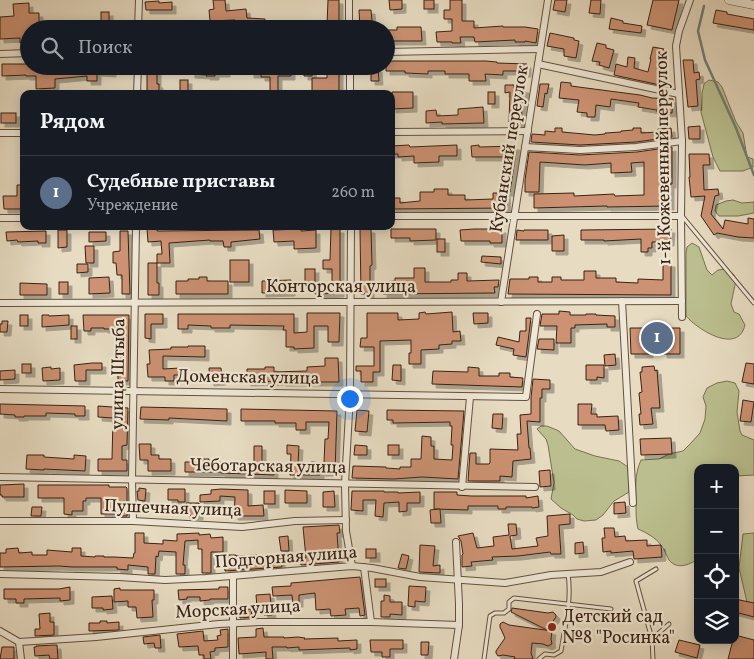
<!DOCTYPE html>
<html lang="ru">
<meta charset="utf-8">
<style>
:root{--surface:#171b24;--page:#20242c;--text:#f1f3f6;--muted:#9ea1a6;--line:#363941;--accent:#c59692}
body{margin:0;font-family:Vollkorn,serif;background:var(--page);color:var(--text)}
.controls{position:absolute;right:15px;bottom:15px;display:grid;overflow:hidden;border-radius:10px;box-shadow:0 2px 12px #0003}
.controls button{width:45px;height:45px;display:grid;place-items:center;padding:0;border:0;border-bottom:1px solid var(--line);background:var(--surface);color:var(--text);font:25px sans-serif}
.you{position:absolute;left:349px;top:398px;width:18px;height:18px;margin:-12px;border:4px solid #fff;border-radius:50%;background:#1a73e8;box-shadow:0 0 0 8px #1a73e833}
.badge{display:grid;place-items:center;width:32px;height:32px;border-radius:50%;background:var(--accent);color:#fff;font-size:16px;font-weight:700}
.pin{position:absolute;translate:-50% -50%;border:2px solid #fff;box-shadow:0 1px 5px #0006}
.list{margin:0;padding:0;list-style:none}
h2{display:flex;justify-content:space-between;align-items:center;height:65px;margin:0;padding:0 20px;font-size:21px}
h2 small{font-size:16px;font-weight:400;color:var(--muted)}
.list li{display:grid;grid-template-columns:32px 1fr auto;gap:15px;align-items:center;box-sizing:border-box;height:75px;padding:0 20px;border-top:1px solid var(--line)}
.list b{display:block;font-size:19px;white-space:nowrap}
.list p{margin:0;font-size:16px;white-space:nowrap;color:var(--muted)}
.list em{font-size:16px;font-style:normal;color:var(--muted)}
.icon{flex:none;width:28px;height:28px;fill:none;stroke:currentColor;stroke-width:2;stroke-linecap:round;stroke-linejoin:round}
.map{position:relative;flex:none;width:754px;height:659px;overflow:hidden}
.search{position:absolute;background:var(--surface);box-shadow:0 2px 12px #0003;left:20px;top:20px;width:375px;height:55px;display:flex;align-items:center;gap:12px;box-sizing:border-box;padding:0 18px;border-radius:28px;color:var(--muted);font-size:19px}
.panel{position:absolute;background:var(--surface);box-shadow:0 2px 12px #0003;left:20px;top:90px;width:375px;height:140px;border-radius:10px}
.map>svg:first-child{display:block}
.green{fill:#bbbf8f;stroke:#7a7050}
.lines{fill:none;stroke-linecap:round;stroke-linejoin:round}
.stream{stroke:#727d76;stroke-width:2.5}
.building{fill:#cc9273;stroke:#392111;filter:url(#shadow)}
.service-casing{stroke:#64503d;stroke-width:5}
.minor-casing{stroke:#64503d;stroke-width:8}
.tertiary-casing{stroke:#64503d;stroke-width:9}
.service{stroke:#efe8d7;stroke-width:3}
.minor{stroke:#efe8d7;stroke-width:6}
.tertiary{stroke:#efe8d7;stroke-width:8}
.poi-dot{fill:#8f2418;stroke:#efe8d7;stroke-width:2}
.labels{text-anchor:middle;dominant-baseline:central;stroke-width:4.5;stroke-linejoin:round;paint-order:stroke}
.street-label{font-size:18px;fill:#392111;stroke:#efe8d7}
.poi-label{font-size:18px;fill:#392111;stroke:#efe8d7;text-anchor:start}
</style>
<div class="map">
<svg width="754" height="659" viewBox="0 0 754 659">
<defs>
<filter id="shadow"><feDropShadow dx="4" dy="4" stdDeviation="0" flood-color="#0004"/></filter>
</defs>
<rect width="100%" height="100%" fill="#e7dcc2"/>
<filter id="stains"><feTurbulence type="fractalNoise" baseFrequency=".004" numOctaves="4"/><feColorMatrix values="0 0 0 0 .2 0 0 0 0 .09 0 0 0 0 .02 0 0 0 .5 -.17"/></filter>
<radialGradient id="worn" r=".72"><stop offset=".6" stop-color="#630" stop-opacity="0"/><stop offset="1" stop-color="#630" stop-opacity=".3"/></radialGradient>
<g class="green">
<path d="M709 80 718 82 722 87 736 122 743 133 747 157 753 159V167L743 171H720L713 157 701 112 702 103V93L704 84Z"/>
<path d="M733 200 742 203 754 202V213L738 216H719L715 211 716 205 726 201Z"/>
<path d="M692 243 699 247 707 270 712 275 718 270 727 269 734 275 736 280 731 304 734 312 739 314 745 325C738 355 698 330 686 316V253L687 247Z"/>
<path d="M727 381 735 383 739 391 737 412 740 431 742 435 754 440V475L735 476V468H698V559C689 565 677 570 669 560 666 555 665 550 661 545 656 538 647 533 638 529 636 520 636 514 636 505 636 489 634 475 641 460L659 459 669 454 683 451 691 443 700 433 705 419 706 406 703 397 707 388 717 383Z"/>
<path d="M541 426H547L559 431 575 449 595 456 619 461 628 467 629 492 614 501 603 515 596 520 584 521 577 519 573 515 561 508 551 499 554 483 548 445 546 439 537 429Z"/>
<path d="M754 533V610L747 602 739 568 743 534Z"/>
</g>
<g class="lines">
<path class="stream" d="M704 6 698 31 705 60 736 128 754 175"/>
</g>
<g class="building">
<path d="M213 0H225L226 11 246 9 247 18 265 19 264 29H235V20L210 21 209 10 214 9Z"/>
<path d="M328 0H339V29H330V25H327Z"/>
<path d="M389 0H402V9L390 10Z"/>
<rect x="424" y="0" width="10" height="9"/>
<path d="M450 0H462V21H474V28L503 26V27H525L538 29 536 43 525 41V42H515V40L475 42 474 37H460L461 43H452V42H437L436 32 452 31V19H444V10H450Z"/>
<path d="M555 0H567L565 12 553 10Z"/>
<path d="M591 0H601L600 14 589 13Z"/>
<path d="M653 0H679L672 30 647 25Z"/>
<path d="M159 1V3L172 2V10H146L145 2Z"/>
<path d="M29 3V13H39V29H29V43H20V38L0 39V17L14 16 13 4Z"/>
<path d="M359 10H371L372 21H367V29H360Z"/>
<path d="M716 10 727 12V14L754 19V30L713 23Z"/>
<rect x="101" y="12" width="8" height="17"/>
<path d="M611 18 623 21V23L642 26 641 33 609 29Z"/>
<rect x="180" y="22" width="25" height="7"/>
<path d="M397 27H421L422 41H386V30H397Z"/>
<path d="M550 33 574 38V40L579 41 576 58 564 56V49L547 46Z"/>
<path d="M597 43 606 45V48L614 50 609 68 599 65 600 62 592 61Z"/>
<path d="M653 47 664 49 660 66H664L660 85 614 75 616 64 627 67 628 57 635 58 634 68 648 72 651 59H650Z"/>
<path d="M683 60H693L694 73 699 72 700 79 696 80 698 106 688 107Z"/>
<path d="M386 61H486L497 62V63L527 64V73H519L520 71H503V75L485 74 486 81H469V74H445V71H428V74L405 73V71H386Z"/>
<path d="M2 64H29V66H34V67H46V72H54L71 71 70 66H112V73L97 72V81H87V76L55 79V88L36 89V76H26V75L2 76Z"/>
<path d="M147 66H157V84H159V94H147Z"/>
<path d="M191 66H226V73H215V76H206L207 75 191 74Z"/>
<path d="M250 66H291V76H278V93H270V77H261V74H250Z"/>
<path d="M304 66H313L312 76H304Z"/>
<path d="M327 66H339V93H328V91H312V78H327Z"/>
<path d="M371 68H378L379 81H371Z"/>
<rect x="180" y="80" width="8" height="12"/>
<path d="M561 82 571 83V86L640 95 652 98 673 99 672 113 657 112V110L638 107 639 103 611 99 610 107 596 105 595 117H587V113L577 112 579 100 559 98Z"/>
<path d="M540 84H549L547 94 545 93 543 107 537 106Z"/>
<path d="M505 85H514V88L525 89V95H523L521 123 509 122 510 92 505 93Z"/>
<path d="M392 92H413V108L392 109Z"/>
<rect x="488" y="92" width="7" height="12"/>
<path d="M483 107 484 123 442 124V122L426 123V111L436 110 437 116 458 115V109Z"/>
<rect x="1" y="113" width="15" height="10"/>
<path d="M700 126V139H689L688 127Z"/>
<path d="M555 128H562V132L595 135 605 134V133L621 132V131L633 130V128H641V133L658 132V129L671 128 672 137 636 142 580 145 531 142 532 134 545 135V131L555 132Z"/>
<path d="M409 145 410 147 457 145V156H439V162L414 163V156L398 157V154H391V146Z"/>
<path d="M479 145V147L516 146V152L510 192H506L507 208 392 209V198H400V203L420 201V192H434V189H448V195H465V200L493 199V193H500L503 172 502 171 504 157H472L471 146Z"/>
<path d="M672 147V184H670V206L607 207V206L534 208V194L574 193V196L614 194 615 196 644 195V162L631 163 632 172 611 173V163L585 165 540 162 539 192H525V180L529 152 580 155 637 152Z"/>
<path d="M689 154H709L710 165H703L704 190 718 189 719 195 715 196 711 214 723 229 725 220 748 224V218L754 219V238L738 237 717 233 714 235 701 216 705 196 691 197 689 177H690Z"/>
<path d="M17 185H24V202H22V209H4L3 196H17Z"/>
<path d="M147 229H157V231L259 230 260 239 231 242V247H224L223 241H210V240L169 243 170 263H157V254H162L161 241 148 242Z"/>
<path d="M301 229V231L316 230V248L294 249V241L274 242 273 230Z"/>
<path d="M331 229H340V293L315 294V284H332V269H323V260H330Z"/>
<path d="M360 229H371L372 265 370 266V294H361Z"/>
<path d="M391 229H436V240L410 241V238H391Z"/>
<path d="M474 229H502V243H490V241H461L460 230Z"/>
<path d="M671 229 670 242H652V248H648V252H641V239L604 241V240H581V230Z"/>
<path d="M58 230H67V247L58 248Z"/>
<path d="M517 230 524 231V230H548V240H516Z"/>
<path d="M46 231V243H38V241L18 242 17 240 7 241 6 232Z"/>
<path d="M120 231H128L130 294H122V275H117L116 263H113V252L120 251Z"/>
<path d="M89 232H106V241L89 242Z"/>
<path d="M564 235V251H552V236Z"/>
<rect x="437" y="239" width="8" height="13"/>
<path d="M85 246H94V263H86Z"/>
<path d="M482 256 501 257V264L481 262Z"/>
<rect x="230" y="260" width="19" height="22"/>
<path d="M148 263H157V283H159V295H148Z"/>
<path d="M663 263H671V295L508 294 510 279H529V277H538V282H552V277H561V280H584V271H596V278H616V282L638 283V279L663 280Z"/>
<path d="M77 264H88V272L77 273Z"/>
<path d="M414 268H425V282H451V280H458V273H467V281L499 280 498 287H494L495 293 383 294V282L395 281V278H414Z"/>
<rect x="305" y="269" width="10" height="15"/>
<path d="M109 277 110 293 89 294V278Z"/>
<path d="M199 277H207V281H228V294H176V281H188V279H199Z"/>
<path d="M291 280V292L262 293V281Z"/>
<rect x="59" y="282" width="9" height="12"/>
<path d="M20 283 47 284V295H20Z"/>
<path d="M559 311 570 312V315H586V314H596V315L615 316V327H607V324L575 325V328H571V343H556L557 326H540L542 314H559Z"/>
<path d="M425 312 426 314 452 312 453 332 460 331 461 341H452V344L439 345V349L421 350V364H409V353H411V340L380 341V372H373V382H361V371H356V366H374V347H360L361 338H367V313H398V320L419 319V313Z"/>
<path d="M307 313H340L339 342H328V326H314V348L294 349V347H286V330H283L284 326 230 325V328H211V326L188 325V329H178V314H294V333L307 332Z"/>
<path d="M473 313H488V323L474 324Z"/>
<path d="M145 314H163V324H151V339L145 338Z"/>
<rect x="20" y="315" width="8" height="11"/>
<path d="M42 315H49V316L69 315V325L42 327Z"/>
<path d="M83 315H129L128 381H118L117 329H104V328H91V331H84Z"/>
<path d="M526 318H531L526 357 513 355 514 349 496 345 498 337 519 342 520 331H526Z"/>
<path d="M2 321H8L7 332H0V324H2Z"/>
<rect x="71" y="326" width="6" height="13"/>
<path d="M630 328H680V354H663V349H649V354H631Z"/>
<path d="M539 339H554V350L537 349Z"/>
<path d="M188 346H205V357L163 356V369L180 368 181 375H174V381H165V377H148L147 364H150L149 350 171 349V347H188Z"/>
<path d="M615 354 616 365 605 366 604 355Z"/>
<path d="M325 358H338L339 382H282V381L247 382V369H265V367H274V372L307 371V367L325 366Z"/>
<path d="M92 363H102V370H86V381H75L74 365Z"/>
<path d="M746 363 754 364V384L742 382Z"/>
<rect x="22" y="364" width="9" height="9"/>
<path d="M393 365H401V381L392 380Z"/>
<path d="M586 365H604V378L597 377V380H586Z"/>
<path d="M654 366 655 371 657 370 660 408H651L653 424 640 425 639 414H641L639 393 642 392 640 372H642V367Z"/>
<path d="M51 367V369L60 368V380L43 381 42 368Z"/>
<path d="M468 367 479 368V376H499V373H510V377L523 378 522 387 432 384 433 371 468 372Z"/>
<path d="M209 368H221L222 381 210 382Z"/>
<path d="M15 370V379L0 380V371Z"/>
<path d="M533 379 550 380V389H542V398H540V422L527 421 529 448H530L531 459 513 461 512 477 500 476V481H468L470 453H476V464H489L490 463V449L518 450 517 434H521L520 415 531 414V398Z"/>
<path d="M743 400 754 402 751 422 740 421Z"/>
<path d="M0 404 85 406V416H75V414L46 413V416H24V417H15V415L0 414Z"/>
<path d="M578 404H592L591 414H597V417L618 416 619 430 606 431 605 425H578Z"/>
<path d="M98 406 128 408 127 445 122 446V460H127V471H98V459H112L113 418 98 417Z"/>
<path d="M141 407 227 409V421L169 418V420L140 419Z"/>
<path d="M241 409 337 411 335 472H320V475H290L291 454H287V445L299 446 298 464H311V462L324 463 325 439H328L329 422H306V430H296V423H275V421H241Z"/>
<path d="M357 410 369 411 367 432 355 431Z"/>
<path d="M387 410 464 411 458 479 422 477 394 479 352 478 353 466 386 467V468L400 469V467H411V459H421L422 436 431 437V446H434V459L452 460 453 445H451L452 426H450V422L393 423V420H387Z"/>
<path d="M493 414H503L502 429 492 428Z"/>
<path d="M671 438 672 454 641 455 640 439Z"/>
<path d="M139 444H151V455H159V459H171V471H148V460H140Z"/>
<path d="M355 445 367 446V455H354Z"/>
<rect x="388" y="445" width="11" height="10"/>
<path d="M254 446H262V464H274V475L221 473V472H185V462H201V459H209V462L254 463Z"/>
<path d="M27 455H44V457L74 459V455L86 456 85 471 44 469V470L26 469Z"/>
<path d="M550 470 551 486 540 487 539 471Z"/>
<path d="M24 484V497H2V495H0V485Z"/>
<path d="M38 485H109V487H126L127 488V516H121V514H101V498H86V501H83V511H72V515L64 514V498H38Z"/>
<path d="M139 488 146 489 145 501 138 500 137 491H139Z"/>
<path d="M168 489H185V502H178V500H168Z"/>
<path d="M221 489 248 490V506L263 505 264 516H234L235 497 220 496V501L200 502V495L211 494V490Z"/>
<path d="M285 490 307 491V503H285Z"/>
<rect x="264" y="491" width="11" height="13"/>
<path d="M334 491 335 507H323V492Z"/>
<path d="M352 491H384V492H398V493L420 492V503H407V511L399 512V502L384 503 383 517 375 516 376 500H363V511L351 510Z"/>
<path d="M434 492H457V495L471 496H526V498L538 496 539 507 532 508V507H506V509H498V506H468V510L434 509Z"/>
<path d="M625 502 626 513 614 514V503Z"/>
<path d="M186 503H199V516L186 515Z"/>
<path d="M32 507H42L41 516H31Z"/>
<path d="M440 509 441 523H431L430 510Z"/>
<path d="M570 514V524L559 525 561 554H551L550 552 518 556 492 557 493 560 471 562 472 566 462 567V555L463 554 461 541 458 536 473 533 477 548 494 546 493 537 509 535 508 524H516L517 535 510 536 512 549 538 546 536 538 548 536 547 516Z"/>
<path d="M339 525 340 533H337L339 562 301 565 300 558H306L303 527Z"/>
<path d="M604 528H614L615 537 625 536 626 541 647 540V546L661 545 662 557 634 559 633 551 611 553V551L603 552 602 538H605Z"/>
<path d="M135 533H144V543L163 544V540L177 541V534L199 533V535L210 534 211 538 223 537V552H211V573H202V549H198V540L185 541 183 565H185V574H176V552L159 551 158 557 156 556 155 574H148V567L128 565V570L117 569V567H72L59 566 0 567V553H6V549L18 548 19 553 32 552V555H47V550L72 552V548H81V556L95 557V556H104V557H114L133 558 134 553H135Z"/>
<path d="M288 536 289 551H281L279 537Z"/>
<path d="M583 542 584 553 575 554V543Z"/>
<path d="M420 545 435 546 433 566 440 565V573L419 572Z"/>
<rect x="366" y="549" width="10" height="9"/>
<path d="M402 554 409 556 406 569 398 568Z"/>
<path d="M224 555H236V556L257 555V557L280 555 282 567 225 571Z"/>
<path d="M360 577 365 615 360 616 359 608 345 609 346 615 331 616 330 609 316 610 315 593 299 595V603L293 604 292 595 273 596 272 587 291 586V583Z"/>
<rect x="375" y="579" width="11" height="8"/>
<path d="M409 586 426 587 425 602 415 601V607L408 606Z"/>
<path d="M70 587V600L60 601V598L24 599V603H16V599H4V589H59Z"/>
<path d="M219 587H228V599H210V600L200 601V597H187V599L179 600 178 590 219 589Z"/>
<path d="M120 588V590H154V600H152L153 617 137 618 136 607H128V601L114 602V589Z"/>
<path d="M270 594 272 615H264L263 607H257L256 595Z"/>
<path d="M384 595 390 596V602H402V615L390 614V617H381V601H384Z"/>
<path d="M112 596 113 609 103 610V608H92V597Z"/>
<path d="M735 599 754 603V617L735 612Z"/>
<path d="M512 608 548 613 553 612 556 615V617L547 630 511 612Z"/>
<path d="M251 609 252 617 240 618 239 610Z"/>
<path d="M50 613V622H54V635L35 636V629H40L39 614Z"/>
<path d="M100 621H107V623L119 622V630L89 631V623H100Z"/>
<path d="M503 622 509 625 552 631 551 639 552 644 548 646 543 644 532 643 531 653 533 659H514L515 657 503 655 498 656 496 653V651L505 638 500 627V624Z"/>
<path d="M263 628 264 637H284V638L298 637 305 638 304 639 338 638V641L357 640V649L350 650V648L299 650V647L287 648V647H272L273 659H266V652L239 654 238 638 256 637V629Z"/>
<path d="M228 629V647L215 648V651L210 652 211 659H204V655H199L198 646 179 647 177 634 203 631 204 641 218 640 217 636 221 635 220 630Z"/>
<path d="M160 635 161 648H155L154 643 144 644 143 637Z"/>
<path d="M735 635 754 640V659H728L733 640H735Z"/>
<path d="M370 640H403V649H390V657H382V652H371Z"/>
<path d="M679 640 700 645 697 658 675 652Z"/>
<path d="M421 642H429L428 655H421Z"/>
<path d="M55 645H57L58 659H50L49 655 35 656 34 647H36V646Z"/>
<path d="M2 647H14V659H0Z"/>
</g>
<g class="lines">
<g class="service-casing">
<g id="service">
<path d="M682 216 754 303"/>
<path d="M652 639 669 624"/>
<path d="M484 659 490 616 495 613H504L509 609V602L514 598C547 602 578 605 611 609"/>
<path d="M539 659 545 654 554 655 561 651C565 626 572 600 568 574"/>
<path d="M653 659 652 639 636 581 656 569"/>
</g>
</g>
<g class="minor-casing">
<g id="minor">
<path d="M349 0V29"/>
<path d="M138 29 139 0"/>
<path d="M386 52 540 49"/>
<path d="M0 54 29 53"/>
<path d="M538 64 679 94"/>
<path d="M350 66V94"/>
<path d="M137 94 138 66"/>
<path d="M391 132 528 131"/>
<path d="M0 133H24"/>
<path d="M525 147 580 150 636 147 682 141"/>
<path d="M391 216H681"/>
<path d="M0 218H24"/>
<path d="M351 226 350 395 345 484 346 531 352 566"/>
<path d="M622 301 633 503"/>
<path d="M501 302 548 0"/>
<path d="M0 303 682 301"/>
<path d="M682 317 681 216 682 141 676 46 679 31 690 0"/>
<path d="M0 389 526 397 537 314"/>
<path d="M0 477 535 487"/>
<path d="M462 487 470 397"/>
<path d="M0 521H133L242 527 295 521 346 520"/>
<path d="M133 521 132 480 136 226"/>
<path d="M364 567 371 622"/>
<path d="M0 574 119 577 165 580 206 578 352 566 372 568 420 577 505 583 551 575 601 572 630 562"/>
<path d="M233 576V659"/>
<path d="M0 631 19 642 21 659"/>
<path d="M19 642 96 637 219 624 259 622H371L459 625"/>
<path d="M454 659 459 625V604L456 542"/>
</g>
</g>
<g class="tertiary-casing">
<path id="tertiary" d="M729 0 754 5"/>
</g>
<use href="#service" class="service"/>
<use href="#minor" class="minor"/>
<use href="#tertiary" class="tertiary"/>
</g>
<circle class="poi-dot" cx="552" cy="627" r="5"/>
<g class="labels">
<g class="street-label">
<text transform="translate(510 149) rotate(-81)">Кубанский переулок</text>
<text transform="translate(664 158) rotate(-91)">1-й Кожевенный переулок</text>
<text x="341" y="287">Конторская улица</text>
<text transform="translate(119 374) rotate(-89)">улица Штыба</text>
<text transform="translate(248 378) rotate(1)">Доменская улица</text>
<text transform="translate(268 467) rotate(1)">Чеботарская улица</text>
<text transform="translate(173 509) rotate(2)">Пушечная улица</text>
<text transform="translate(286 558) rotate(-4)">Подгорная улица</text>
<text transform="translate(238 610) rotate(-3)">Морская улица</text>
</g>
<g class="poi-label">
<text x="562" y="617">Детский сад<tspan x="562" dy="21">№8 "Росинка"</tspan></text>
</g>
</g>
<rect width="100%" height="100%" filter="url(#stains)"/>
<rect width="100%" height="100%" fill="url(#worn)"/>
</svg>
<div class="controls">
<button>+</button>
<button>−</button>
<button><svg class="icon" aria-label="locate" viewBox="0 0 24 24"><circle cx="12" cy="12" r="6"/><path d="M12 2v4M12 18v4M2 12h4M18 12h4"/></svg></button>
<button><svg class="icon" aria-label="layers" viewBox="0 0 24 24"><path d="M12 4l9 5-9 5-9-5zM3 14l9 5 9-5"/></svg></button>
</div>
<div class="you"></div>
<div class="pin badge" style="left:657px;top:338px;background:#5c6f8a">1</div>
<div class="search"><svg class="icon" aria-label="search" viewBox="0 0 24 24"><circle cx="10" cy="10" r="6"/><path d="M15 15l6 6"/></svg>Поиск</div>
<section class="panel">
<h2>Рядом<small></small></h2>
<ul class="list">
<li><span class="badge" style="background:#5c6f8a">1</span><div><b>Судебные приставы</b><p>Учреждение</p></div><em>260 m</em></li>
</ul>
</section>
</div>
